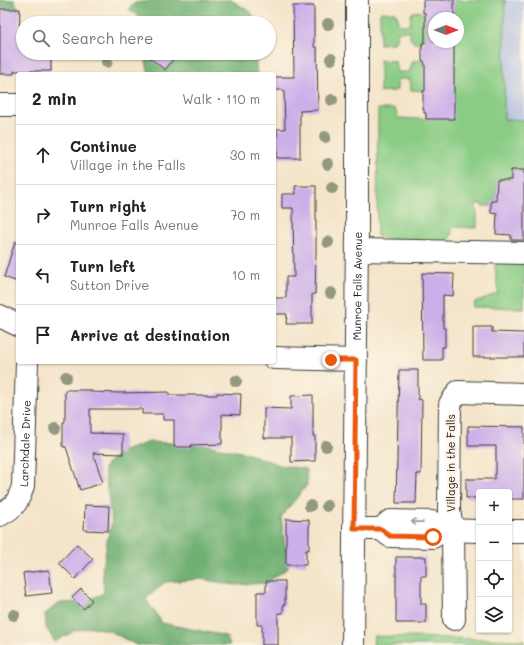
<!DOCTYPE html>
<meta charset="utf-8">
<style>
:root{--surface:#fff;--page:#f2f2f2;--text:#222;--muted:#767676;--line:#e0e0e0}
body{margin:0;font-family:Mali,sans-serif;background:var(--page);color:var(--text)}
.controls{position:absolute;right:12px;bottom:12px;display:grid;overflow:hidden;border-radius:4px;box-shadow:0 1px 3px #0004}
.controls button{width:36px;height:36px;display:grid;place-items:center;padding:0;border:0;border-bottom:1px solid var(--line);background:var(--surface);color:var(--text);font:20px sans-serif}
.compass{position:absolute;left:428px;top:12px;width:36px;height:36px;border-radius:50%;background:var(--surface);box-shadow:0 1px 3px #0004;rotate:90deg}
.stop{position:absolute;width:12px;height:12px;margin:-9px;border:3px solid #ea580c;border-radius:50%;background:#fff}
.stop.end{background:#ea580c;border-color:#fff;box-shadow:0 1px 4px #0008}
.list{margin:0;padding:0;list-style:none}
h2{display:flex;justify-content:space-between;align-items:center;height:52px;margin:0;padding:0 16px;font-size:17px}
h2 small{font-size:13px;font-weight:400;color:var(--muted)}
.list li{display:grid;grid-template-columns:26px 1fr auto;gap:12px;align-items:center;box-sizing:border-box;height:60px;padding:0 16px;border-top:1px solid var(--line)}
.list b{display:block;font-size:15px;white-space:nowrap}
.list p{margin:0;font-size:13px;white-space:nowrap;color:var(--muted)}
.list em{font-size:13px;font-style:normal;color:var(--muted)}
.icon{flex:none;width:22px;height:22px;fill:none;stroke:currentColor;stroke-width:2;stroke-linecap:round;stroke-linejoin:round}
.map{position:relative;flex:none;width:524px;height:645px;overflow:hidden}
.search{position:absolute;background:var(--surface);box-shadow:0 1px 3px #0004;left:16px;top:16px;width:260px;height:44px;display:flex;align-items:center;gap:10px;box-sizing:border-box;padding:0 14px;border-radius:22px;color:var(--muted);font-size:15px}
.panel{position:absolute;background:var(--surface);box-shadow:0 1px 3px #0004;left:16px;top:72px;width:260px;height:292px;border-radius:4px}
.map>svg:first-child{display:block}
.industrial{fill:#bac4de}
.green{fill:#8acc84;stroke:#537450}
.forest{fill:#6fb072;stroke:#466647}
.building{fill:#ccafe9}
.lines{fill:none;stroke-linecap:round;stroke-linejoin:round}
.minor-casing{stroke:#3c3a36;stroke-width:24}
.minor{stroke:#fff;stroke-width:22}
.tree{fill:#92997e}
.oneway{stroke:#999}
.route{stroke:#ea580c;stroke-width:5}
.labels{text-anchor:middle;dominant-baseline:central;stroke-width:4;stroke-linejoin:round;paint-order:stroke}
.street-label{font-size:11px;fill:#1c1c1c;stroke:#fcf5e5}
</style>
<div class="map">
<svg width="524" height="645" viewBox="0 0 524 645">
<rect width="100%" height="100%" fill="#fcf5e5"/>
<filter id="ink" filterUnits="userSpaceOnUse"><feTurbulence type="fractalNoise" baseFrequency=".025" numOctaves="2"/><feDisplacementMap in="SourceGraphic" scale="8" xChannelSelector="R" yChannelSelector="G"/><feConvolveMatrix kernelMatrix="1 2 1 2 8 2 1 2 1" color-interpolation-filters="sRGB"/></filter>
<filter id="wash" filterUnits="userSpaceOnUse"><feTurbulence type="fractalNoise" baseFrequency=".012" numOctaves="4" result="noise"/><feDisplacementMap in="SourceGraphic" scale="16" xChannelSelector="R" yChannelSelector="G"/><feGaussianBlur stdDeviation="0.9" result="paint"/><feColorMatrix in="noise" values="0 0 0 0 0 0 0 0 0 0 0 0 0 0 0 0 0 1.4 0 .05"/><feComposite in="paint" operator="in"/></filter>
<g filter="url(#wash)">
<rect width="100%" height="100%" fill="#f4e5ca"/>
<path class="industrial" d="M505 0H524V120H504Z"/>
<g class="green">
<path d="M454 0H505L504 119 524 120V170H511V180H497L496 201H491V206H482V204H476V210H477V228L452 227C452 233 451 238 447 242L390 240 377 236 378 109H395L398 118 426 119 427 87H425V91L411 90 410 79H397V90L394 91 380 92V60L395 61 397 72H409L413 61 421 60 424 65H426L454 42H458V18H454Z"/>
<path d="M419 11 426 16 427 39 422 40 420 43H414L410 38V31H398L396 40 394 43 380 44V12H395L398 18V25H410L411 15 413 12Z"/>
<path d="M494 257 524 264V308L473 307 475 302 498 293Z"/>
<path d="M374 636 524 640V645H373Z"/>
</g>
<g class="forest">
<path d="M0 0H14L19 9 3 28 0 30Z"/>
<path d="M157 0H231L251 12 256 23H139L137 15 128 9 135 3Z"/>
<path d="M144 53H255L257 74H149Z"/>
<path d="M149 442 200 444 246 453 280 465 306 469 307 485 281 517 288 568 266 583 234 585 201 579 165 582 146 599 162 623 226 636 230 645H136L110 631 92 627 74 631 55 642 46 628 45 614 60 603 84 602 104 593 102 566 105 557 107 541 112 522 104 468 118 453Z"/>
</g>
<g id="blocks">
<g class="building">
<path d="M423 0H454V18H434V42H454V119H426V113H424V109H423V91H425V65L424 61H422V43H424L425 39V13H423Z"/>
<path d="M293 6H314V47H317L318 110 300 111V158H277V129H285L284 90H274V77H294Z"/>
<path d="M0 9H20L19 37H23V53H51V71H14V74H0Z"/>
<path d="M144 53H178L165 70Z"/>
<path d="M511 170H524V240H511V235L496 234 497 214 491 213V201H496L497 180H511Z"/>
<path d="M295 186H316V253L315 294H312V324H286L287 314H274V298H286V277H294L293 208H282V194H296Z"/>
<path d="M15 242H18V282L4 277Z"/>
<path d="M422 273 454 274 453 296 443 295V328H445V347H442V360H423Z"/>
<path d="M473 327H492V332L524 333V357H473Z"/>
<path d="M399 370H418V399L422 400 421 474H417L416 503H396Z"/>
<path d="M65 390H91V392L119 393 169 392V395H217V393L241 394 240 415 222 414V444L191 445V447H174V420H163V414H142V409H90V433L123 434V454L93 453 103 483 80 490 66 447H63V422H65Z"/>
<path d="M313 395V436H315V461L291 462V438H264V408L291 409V396Z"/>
<path d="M468 426 524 427V499H509V492H479V498H466V479H495V474H496V446H468Z"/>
<path d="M85 505 109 506 108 531 84 530Z"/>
<path d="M286 519 309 520V550H306V565H286Z"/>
<path d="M77 544 93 559 75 579 59 563Z"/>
<path d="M396 557H426V576H421V604H426V623H396Z"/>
<path d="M49 570 52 593 26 596 23 573Z"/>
<path d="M266 581H285V605H283V613H278V645H262V625H257V592H266Z"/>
<path d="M81 589 92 600 84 609 72 598Z"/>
</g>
</g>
</g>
<g filter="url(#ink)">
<use href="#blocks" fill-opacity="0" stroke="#3c3a36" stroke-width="1"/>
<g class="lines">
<g class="minor-casing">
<g id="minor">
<path d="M0 105H18"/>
<path d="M357 250 524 253"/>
<path d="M0 316 18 325"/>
<path d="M274 358 356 360"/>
<path id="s1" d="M0 515C15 507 18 502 23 486L27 362"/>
<path d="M354 529H381L390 536 433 537 443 530 432 522 390 521 381 529"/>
<path d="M443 530 479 531"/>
<path d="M509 531H524"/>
<path d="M454 619 453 530 449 511 450 404 458 392 524 394"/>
<path id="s2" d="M353 645 357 235V0"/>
</g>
</g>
<use href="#minor" class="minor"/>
</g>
<g class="tree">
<circle cx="328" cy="24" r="6"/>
<circle cx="331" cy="59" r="6"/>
<circle cx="107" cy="62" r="6"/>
<circle cx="332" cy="100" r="6"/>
<circle cx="325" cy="137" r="6"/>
<circle cx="328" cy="164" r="6"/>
<circle cx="332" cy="188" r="6"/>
<circle cx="328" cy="242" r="6"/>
<circle cx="331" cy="293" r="6"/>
<circle cx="66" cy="377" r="6"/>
<circle cx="236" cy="381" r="6"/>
<circle cx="55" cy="428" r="6"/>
<circle cx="326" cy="446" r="6"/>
<circle cx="310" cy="506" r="6"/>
<circle cx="327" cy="506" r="6"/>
<circle cx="14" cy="615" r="6"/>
</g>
<defs><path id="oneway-shaft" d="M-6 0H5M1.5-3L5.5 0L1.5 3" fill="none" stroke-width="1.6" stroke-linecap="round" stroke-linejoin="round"/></defs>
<use class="oneway" href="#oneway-shaft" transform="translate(417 522) rotate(-179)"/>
</g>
<g class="lines" filter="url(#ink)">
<path class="route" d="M331 360H356L354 529H381L390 536 433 537"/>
</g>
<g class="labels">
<g class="street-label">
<text stroke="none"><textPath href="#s2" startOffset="359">Munroe Falls Avenue</textPath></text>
<text stroke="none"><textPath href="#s1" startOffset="81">Larchdale Drive</textPath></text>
<text transform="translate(450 463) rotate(-90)">Village in the Falls</text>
</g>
</g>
</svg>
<div class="controls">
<button>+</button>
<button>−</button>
<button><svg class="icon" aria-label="locate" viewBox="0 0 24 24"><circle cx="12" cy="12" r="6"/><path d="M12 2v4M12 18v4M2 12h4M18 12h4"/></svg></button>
<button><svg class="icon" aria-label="layers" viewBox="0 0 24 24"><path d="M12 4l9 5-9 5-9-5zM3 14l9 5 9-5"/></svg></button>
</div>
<svg class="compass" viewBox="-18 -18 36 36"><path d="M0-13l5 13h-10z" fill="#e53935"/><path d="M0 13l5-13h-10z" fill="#767676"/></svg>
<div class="stop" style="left:433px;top:537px"></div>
<div class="stop end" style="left:331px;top:360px"></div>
<div class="search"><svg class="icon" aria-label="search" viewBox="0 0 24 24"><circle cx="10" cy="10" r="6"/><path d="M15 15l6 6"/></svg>Search here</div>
<section class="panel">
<h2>2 min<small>Walk · 110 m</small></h2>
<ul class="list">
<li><svg class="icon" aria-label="ahead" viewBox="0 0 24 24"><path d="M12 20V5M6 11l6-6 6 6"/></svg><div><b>Continue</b><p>Village in the Falls</p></div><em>30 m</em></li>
<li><svg class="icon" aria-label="right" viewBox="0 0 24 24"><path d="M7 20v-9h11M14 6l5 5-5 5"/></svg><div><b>Turn right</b><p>Munroe Falls Avenue</p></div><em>70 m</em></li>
<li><svg class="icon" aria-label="left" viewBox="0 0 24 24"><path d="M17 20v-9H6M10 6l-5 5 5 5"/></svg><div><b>Turn left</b><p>Sutton Drive</p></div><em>10 m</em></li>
<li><svg class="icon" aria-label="arrive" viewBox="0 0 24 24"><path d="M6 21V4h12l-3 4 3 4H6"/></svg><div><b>Arrive at destination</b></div></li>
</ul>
</section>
</div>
